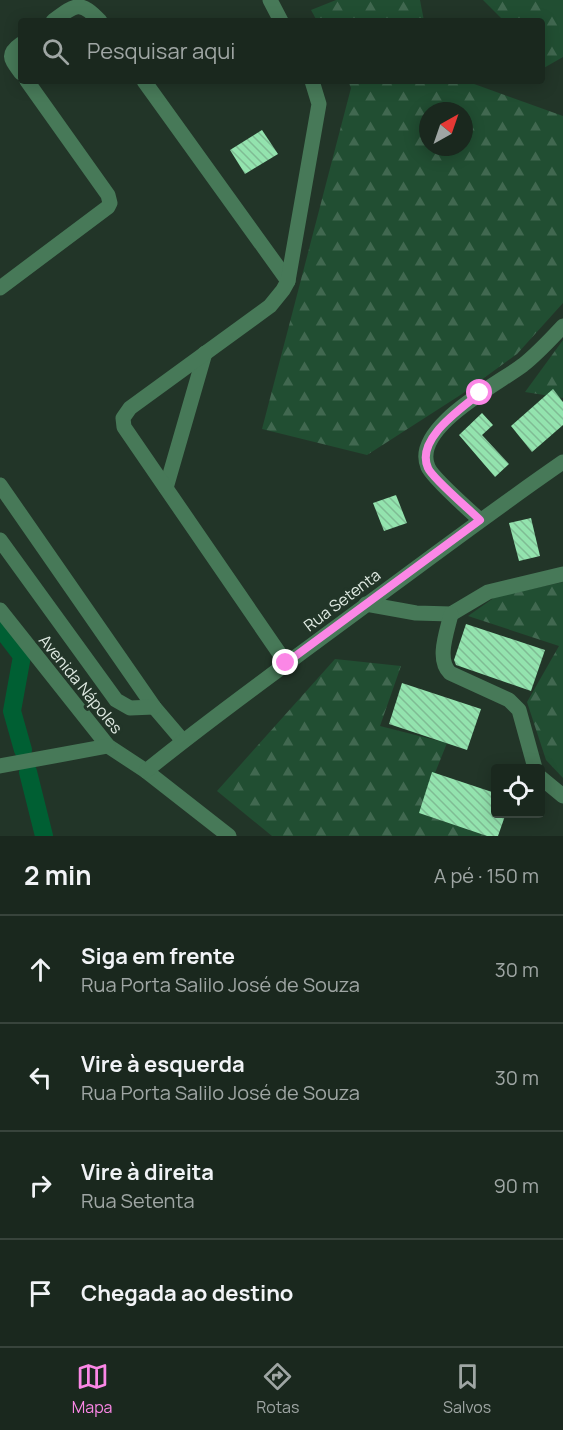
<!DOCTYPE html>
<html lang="pt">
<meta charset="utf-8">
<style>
:root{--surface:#1a281e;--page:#27342b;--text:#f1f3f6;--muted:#9fa6a4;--line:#38443c;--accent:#fb87e6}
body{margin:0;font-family:Manrope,sans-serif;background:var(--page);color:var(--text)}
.controls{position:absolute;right:18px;bottom:18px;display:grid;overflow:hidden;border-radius:6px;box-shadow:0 3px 15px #0003}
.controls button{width:54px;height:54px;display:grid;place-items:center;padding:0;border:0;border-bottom:2px solid var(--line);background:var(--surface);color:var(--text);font:30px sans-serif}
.compass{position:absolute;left:419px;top:102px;width:54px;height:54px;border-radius:50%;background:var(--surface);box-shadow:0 3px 15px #0003;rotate:40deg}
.stop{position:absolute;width:18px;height:18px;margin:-14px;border:4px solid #fb87e6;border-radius:50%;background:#fff}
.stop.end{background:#fb87e6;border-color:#fff;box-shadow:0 2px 6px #0008}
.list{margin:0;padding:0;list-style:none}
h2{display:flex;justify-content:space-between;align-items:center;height:78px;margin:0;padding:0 24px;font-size:26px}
h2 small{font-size:20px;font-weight:400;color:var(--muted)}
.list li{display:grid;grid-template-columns:39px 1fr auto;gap:18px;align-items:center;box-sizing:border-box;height:108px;padding:0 24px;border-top:2px solid var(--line)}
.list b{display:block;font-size:22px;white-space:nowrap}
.list p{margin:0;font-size:20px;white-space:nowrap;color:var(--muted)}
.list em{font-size:20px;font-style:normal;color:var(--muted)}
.icon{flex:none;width:33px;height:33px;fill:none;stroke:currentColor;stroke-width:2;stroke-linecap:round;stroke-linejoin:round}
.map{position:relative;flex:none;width:563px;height:836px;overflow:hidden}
.search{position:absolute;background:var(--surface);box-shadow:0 3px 15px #0003;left:18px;right:18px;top:18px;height:66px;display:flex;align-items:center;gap:15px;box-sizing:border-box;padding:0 21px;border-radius:6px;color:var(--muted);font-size:22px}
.sheet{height:510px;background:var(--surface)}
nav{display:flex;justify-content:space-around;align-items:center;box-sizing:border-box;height:84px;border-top:2px solid var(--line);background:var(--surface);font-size:16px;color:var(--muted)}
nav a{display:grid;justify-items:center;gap:3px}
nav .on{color:var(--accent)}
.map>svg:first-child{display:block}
.forest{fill:url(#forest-firs);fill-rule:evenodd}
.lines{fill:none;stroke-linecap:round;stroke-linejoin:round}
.canal{stroke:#005f33;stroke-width:18}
.building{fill:url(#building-back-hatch)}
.minor{stroke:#477958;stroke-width:15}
.route{stroke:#fb87e6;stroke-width:8}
.labels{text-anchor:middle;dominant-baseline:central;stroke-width:6;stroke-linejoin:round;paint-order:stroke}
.street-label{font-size:16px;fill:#e0ebe3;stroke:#223528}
</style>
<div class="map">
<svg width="563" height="836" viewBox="0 0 563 836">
<defs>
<pattern id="forest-firs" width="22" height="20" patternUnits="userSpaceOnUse" patternTransform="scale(1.5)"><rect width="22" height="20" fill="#214e32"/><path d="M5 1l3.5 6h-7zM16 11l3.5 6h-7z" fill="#416850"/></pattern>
<pattern id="building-back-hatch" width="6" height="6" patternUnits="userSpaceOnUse" patternTransform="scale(1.5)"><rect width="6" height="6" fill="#93e3ae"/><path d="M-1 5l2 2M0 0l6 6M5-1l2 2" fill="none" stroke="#7fbc94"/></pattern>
</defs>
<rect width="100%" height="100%" fill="#223528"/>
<g class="forest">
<path d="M336 0H420L424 21H317L311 10Z"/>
<path d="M483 0H563V57L542 69V21H504Z"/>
<path d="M348 81H466L563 116V303L517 354 462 394 367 455 262 429 351 88ZM428 111H464V147H428Z"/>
<path d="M563 340V398L525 392Z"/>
<path d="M563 582V778L546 760 527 702 559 646 468 616 495 597Z"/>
<path d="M335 659 401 666 380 726 447 743 419 813 487 836H272L217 791Z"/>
</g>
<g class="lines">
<g class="canal">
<path d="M0 627 22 656 12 711 23 750"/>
<path d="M28 772 44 836"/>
</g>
</g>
<g class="building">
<path d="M262 130 278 154 245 174 230 150Z"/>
<path d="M553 389 563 402V425L532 452 511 426Z"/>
<path d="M482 413 493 425 482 435 509 464 495 477 459 435Z"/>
<path d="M396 495 407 523 384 531 373 503Z"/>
<path d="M531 518 540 556 519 561 509 523Z"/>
<path d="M466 624 545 650 531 691 456 665 454 660Z"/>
<path d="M402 683 481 709 467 750 389 724Z"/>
<path d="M432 772 495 793V813H506L498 836H487L419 813Z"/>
</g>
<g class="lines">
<g class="minor">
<path d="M270 0 281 21"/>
<path d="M53 21C76 4 80 0 100 21"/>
<path d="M21 44C5 55 12 60 21 73"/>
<path d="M144 81 288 281"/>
<path d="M0 288 108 207 110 203 108 195 27 81"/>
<path d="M0 485 154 707 183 741"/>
<path d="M166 488 205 353"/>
<path d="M480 520C470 511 432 477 428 467 411 428 498 384 523 365 538 353 550 340 563 326"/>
<path d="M0 540 116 700 130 708 154 707"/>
<path d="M366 604 416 613 451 614 488 592 563 574"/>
<path d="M0 610 108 746 146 771 229 836"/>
<path d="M451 614C447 632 436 659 450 673L509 700 519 710 535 768"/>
<path d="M286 663 124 427 123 418 130 408 270 306 283 290 288 281 319 104 312 81"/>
<path d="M0 766 108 746"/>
<path d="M146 771C201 726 259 684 316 642 398 582 479 520 563 462"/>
<path d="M540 777 563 796"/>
</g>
</g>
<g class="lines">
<path class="route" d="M286 663 480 520C470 510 432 478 428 468 415 439 461 409 480 393"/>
</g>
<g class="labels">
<g class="street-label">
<text transform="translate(342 600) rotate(-37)">Rua Setenta</text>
<text transform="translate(81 684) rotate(51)">Avenida Nápoles</text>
</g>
</g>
</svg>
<div class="controls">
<button><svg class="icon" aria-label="locate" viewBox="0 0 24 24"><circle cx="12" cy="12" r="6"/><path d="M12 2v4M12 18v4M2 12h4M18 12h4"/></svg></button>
</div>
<svg class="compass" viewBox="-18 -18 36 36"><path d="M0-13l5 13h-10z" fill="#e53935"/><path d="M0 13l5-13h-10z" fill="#9fa6a4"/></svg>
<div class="stop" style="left:480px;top:393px"></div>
<div class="stop end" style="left:286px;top:663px"></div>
<div class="search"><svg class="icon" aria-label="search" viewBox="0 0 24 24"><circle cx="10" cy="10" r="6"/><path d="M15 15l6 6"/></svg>Pesquisar aqui</div>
</div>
<section class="sheet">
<h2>2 min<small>A pé · 150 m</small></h2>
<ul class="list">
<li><svg class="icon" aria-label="ahead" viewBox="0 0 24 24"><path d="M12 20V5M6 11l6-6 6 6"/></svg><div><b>Siga em frente</b><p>Rua Porta Salilo José de Souza</p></div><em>30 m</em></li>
<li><svg class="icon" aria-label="left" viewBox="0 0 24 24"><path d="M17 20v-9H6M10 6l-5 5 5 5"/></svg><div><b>Vire à esquerda</b><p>Rua Porta Salilo José de Souza</p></div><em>30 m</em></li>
<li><svg class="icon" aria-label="right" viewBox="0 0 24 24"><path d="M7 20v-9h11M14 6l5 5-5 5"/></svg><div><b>Vire à direita</b><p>Rua Setenta</p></div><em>90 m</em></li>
<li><svg class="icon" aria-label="arrive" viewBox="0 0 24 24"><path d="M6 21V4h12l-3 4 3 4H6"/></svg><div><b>Chegada ao destino</b></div></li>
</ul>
</section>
<nav>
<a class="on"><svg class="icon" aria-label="map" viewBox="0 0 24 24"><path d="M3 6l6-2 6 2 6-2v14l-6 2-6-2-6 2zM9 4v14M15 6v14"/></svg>Mapa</a>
<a><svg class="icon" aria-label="directions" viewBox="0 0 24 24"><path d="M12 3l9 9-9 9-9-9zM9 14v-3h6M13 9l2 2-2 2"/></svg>Rotas</a>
<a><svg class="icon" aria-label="saved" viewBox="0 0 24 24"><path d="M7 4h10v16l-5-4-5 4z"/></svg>Salvos</a>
</nav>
